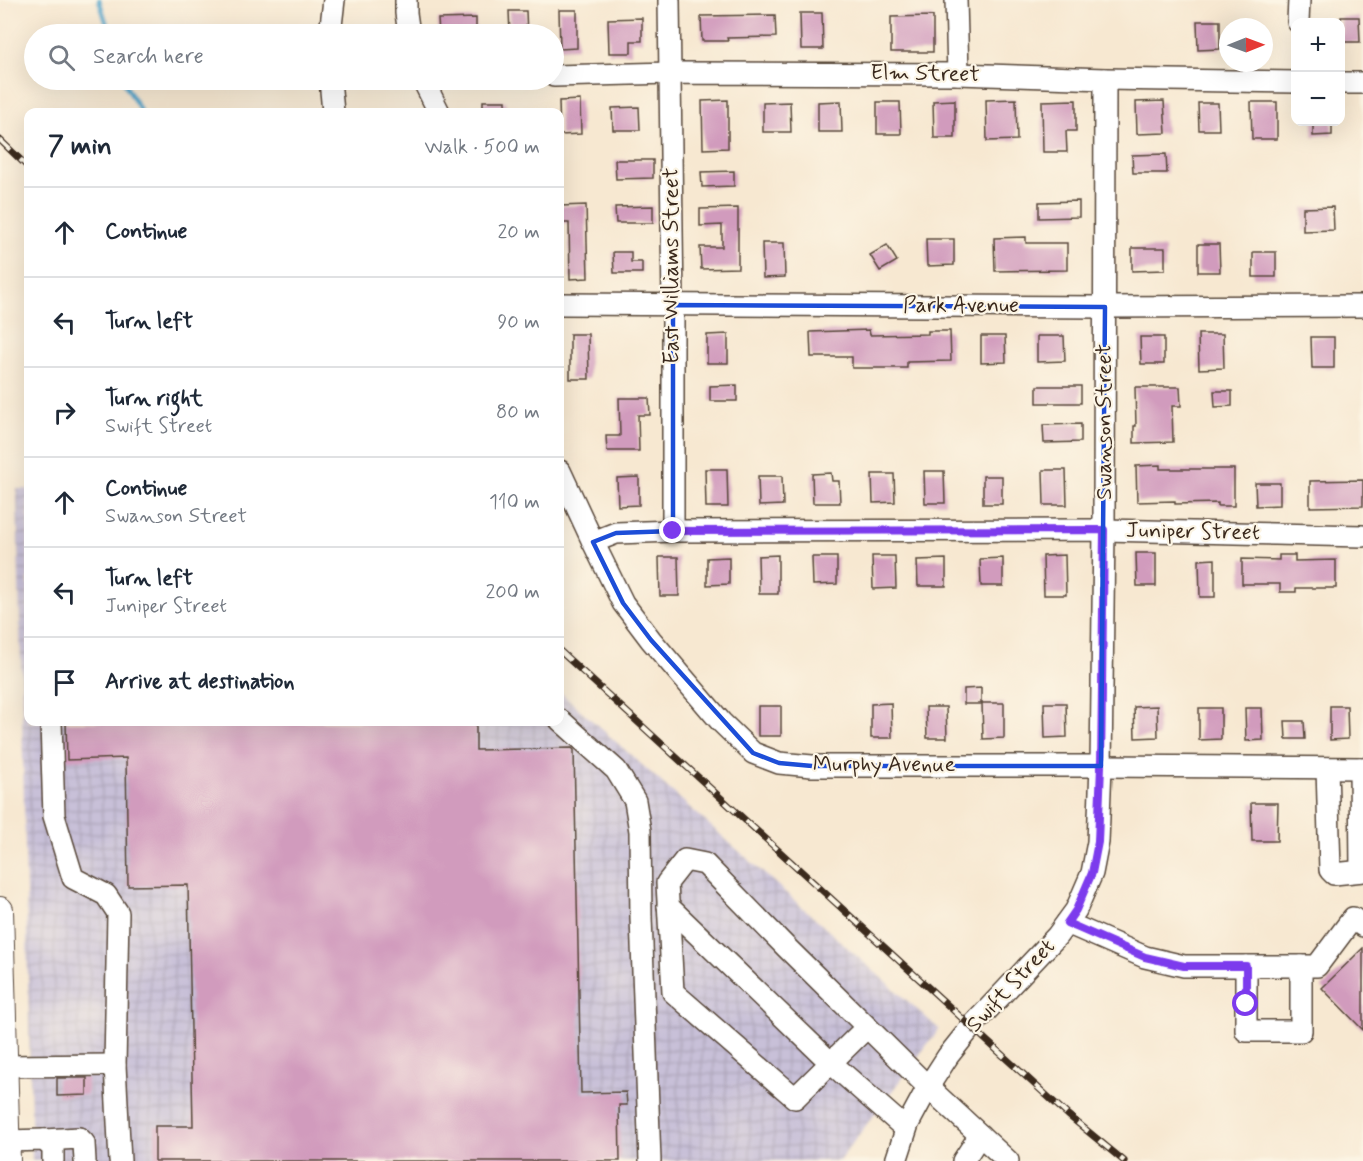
<!DOCTYPE html>
<meta charset="utf-8">
<style>
:root{--surface:#fff;--page:#f6f6f7;--text:#1f2937;--muted:#747a83;--line:#e0e1e3}
body{margin:0;font-family:Mynerve,sans-serif;background:var(--page);color:var(--text)}
.controls{position:absolute;right:18px;top:18px;display:grid;overflow:hidden;border-radius:12px;box-shadow:0 6px 24px #0002}
.controls button{width:54px;height:54px;display:grid;place-items:center;padding:0;border:0;border-bottom:2px solid var(--line);background:var(--surface);color:var(--text);font:30px sans-serif}
.compass{position:absolute;left:1219px;top:18px;width:54px;height:54px;border-radius:50%;background:var(--surface);box-shadow:0 6px 24px #0002;rotate:89deg}
.stop{position:absolute;width:18px;height:18px;margin:-14px;border:4px solid #7c3aed;border-radius:50%;background:#fff}
.stop.end{background:#7c3aed;border-color:#fff;box-shadow:0 2px 6px #0008}
.list{margin:0;padding:0;list-style:none}
h2{display:flex;justify-content:space-between;align-items:center;height:78px;margin:0;padding:0 24px;font-size:26px}
h2 small{font-size:20px;font-weight:400;color:var(--muted)}
.list li{display:grid;grid-template-columns:39px 1fr auto;gap:18px;align-items:center;box-sizing:border-box;height:90px;padding:0 24px;border-top:2px solid var(--line)}
.list b{display:block;font-size:22px;white-space:nowrap}
.list p{margin:0;font-size:20px;white-space:nowrap;color:var(--muted)}
.list em{font-size:20px;font-style:normal;color:var(--muted)}
.icon{flex:none;width:33px;height:33px;fill:none;stroke:currentColor;stroke-width:2;stroke-linecap:round;stroke-linejoin:round}
.map{position:relative;flex:none;width:1363px;height:1161px;overflow:hidden}
.search{position:absolute;background:var(--surface);box-shadow:0 6px 24px #0002;left:24px;top:24px;width:540px;height:66px;display:flex;align-items:center;gap:15px;box-sizing:border-box;padding:0 21px;border-radius:33px;color:var(--muted);font-size:22px}
.panel{position:absolute;background:var(--surface);box-shadow:0 6px 24px #0002;left:24px;top:108px;width:540px;height:618px;border-radius:12px}
.map>svg:first-child{display:block}
.industrial{fill:url(#industrial-grid)}
.lines{fill:none;stroke-linecap:round;stroke-linejoin:round}
.stream{stroke:#4fa5cc;stroke-width:4.5}
.building{fill:#d19bbd}
.minor-casing{stroke:#574639;stroke-width:24}
.major-casing{stroke:#574639;stroke-width:28}
.minor{stroke:#fff;stroke-width:21}
.major{stroke:#fff;stroke-width:26}
.rail-casing{stroke:#3b2a1e;stroke-width:7}
.rail{stroke:#fcf5e5;stroke-width:4.5;stroke-dasharray:14;stroke-linecap:butt}
.route{stroke:#7c3aed;stroke-width:8}
.marked{fill:none;stroke:#1d4ed8;stroke-width:4.5;stroke-linejoin:round}
.labels{text-anchor:middle;dominant-baseline:central;stroke-width:4.5;stroke-linejoin:round;paint-order:stroke}
.street-label{font-size:22px;fill:#3b2a1e;stroke:#fcf5e5}
</style>
<div class="map">
<svg width="1363" height="1161" viewBox="0 0 1363 1161">
<defs>
<pattern id="industrial-grid" width="8" height="8" patternUnits="userSpaceOnUse" patternTransform="scale(1.5)"><rect width="8" height="8" fill="#c8c0d8"/><path d="M0 4h8M4 0v8" fill="none" stroke="#ada5b9"/></pattern>
</defs>
<rect width="100%" height="100%" fill="#fcf5e5"/>
<filter id="ink" filterUnits="userSpaceOnUse"><feTurbulence type="fractalNoise" baseFrequency=".0167" numOctaves="2"/><feDisplacementMap in="SourceGraphic" scale="12" xChannelSelector="R" yChannelSelector="G"/><feConvolveMatrix kernelMatrix="1 2 1 2 8 2 1 2 1" color-interpolation-filters="sRGB"/></filter>
<filter id="wash" filterUnits="userSpaceOnUse"><feTurbulence type="fractalNoise" baseFrequency=".008" numOctaves="4" result="noise"/><feDisplacementMap in="SourceGraphic" scale="24" xChannelSelector="R" yChannelSelector="G"/><feGaussianBlur stdDeviation="1.35" result="paint"/><feColorMatrix in="noise" values="0 0 0 0 0 0 0 0 0 0 0 0 0 0 0 0 0 1.4 0 .05"/><feComposite in="paint" operator="in"/></filter>
<g filter="url(#wash)">
<rect width="100%" height="100%" fill="#f7e8d1"/>
<path class="industrial" d="M17 489H28V722H560V692L939 1029 839 1161H32Z"/>
<g class="lines">
<g class="stream">
<path d="M99 0 110 34"/>
<path d="M124 80 126 86 141 112"/>
</g>
</g>
<g id="blocks">
<g class="building">
<path d="M559 10H577V48L560 49Z"/>
<path d="M509 11H526L527 34H510Z"/>
<path d="M800 13H822L823 49H801Z"/>
<path d="M775 15 776 37 727 38 728 41H702L701 16Z"/>
<path d="M933 16V52H891V17Z"/>
<path d="M1341 17H1359L1360 42H1341Z"/>
<path d="M476 18V34H439L438 19Z"/>
<path d="M642 18V41H631V53H609L608 19Z"/>
<path d="M1197 21H1220V49L1198 50Z"/>
<path d="M1016 99 1017 140 987 141 986 100Z"/>
<path d="M580 100 581 134 560 135 559 101Z"/>
<path d="M728 100V148L703 149 702 101Z"/>
<path d="M955 100V138H934L933 101Z"/>
<path d="M1076 100V131H1066L1067 152H1043L1042 101Z"/>
<rect x="483" y="101" width="23" height="11"/>
<path d="M841 101 842 132H818V102Z"/>
<path d="M1164 101 1166 133 1137 134 1136 102Z"/>
<path d="M790 102 791 132H763V103Z"/>
<path d="M877 102H900L901 134H877Z"/>
<path d="M1251 102H1277V139H1252Z"/>
<path d="M1198 103H1218L1219 130H1199Z"/>
<path d="M639 107 640 130H613L612 108Z"/>
<path d="M1313 122H1332V135L1313 136Z"/>
<path d="M1166 154 1167 173H1133L1132 155Z"/>
<path d="M615 160H653V178L616 179Z"/>
<path d="M734 171V186L702 187 701 172Z"/>
<path d="M1079 201V217L1039 218V202Z"/>
<path d="M586 205 588 278 570 279 569 223H560V206Z"/>
<path d="M653 206V223H616L615 207Z"/>
<path d="M1333 207 1334 230 1303 231V208Z"/>
<path d="M738 208V268L701 269 700 247H722V225L700 226V209Z"/>
<path d="M1026 237V243H1067V270L995 271 994 238Z"/>
<path d="M926 239H954V265L927 266Z"/>
<path d="M762 243H784L785 277 763 278Z"/>
<path d="M1198 244H1219L1220 272H1198Z"/>
<path d="M887 245 897 261 880 271 870 255Z"/>
<path d="M1132 248H1165V270L1132 271Z"/>
<path d="M613 252H631V262H642V273H614Z"/>
<rect x="1253" y="252" width="23" height="25"/>
<path d="M869 330 870 335 928 334V331H950L951 361 907 362V368H852V357H811L810 332Z"/>
<path d="M570 334H588L589 379H570Z"/>
<path d="M728 334V363H707V335Z"/>
<path d="M1198 334H1223L1224 368 1199 369Z"/>
<path d="M981 336H1005L1006 362 981 363Z"/>
<path d="M1037 336H1064L1065 361 1037 362Z"/>
<path d="M1140 337H1164V364H1141Z"/>
<path d="M1311 337H1334V368H1312Z"/>
<path d="M737 385V401H710V386Z"/>
<rect x="1037" y="386" width="44" height="17"/>
<path d="M1135 387H1180L1181 406H1172L1173 442 1134 443V426H1136Z"/>
<path d="M1214 391H1232V406L1215 407Z"/>
<path d="M619 398H649L650 415H638L639 451H607L606 436H620Z"/>
<path d="M1081 424V442L1044 443 1043 425Z"/>
<path d="M1160 465V469H1234V506H1218V503L1175 504V501L1137 502 1136 466Z"/>
<path d="M705 469H727L728 507H706Z"/>
<path d="M1043 470H1066L1067 505H1044Z"/>
<path d="M924 471H944L945 503H925Z"/>
<path d="M831 473 832 481H839L840 503H813L812 474Z"/>
<path d="M872 474H894L895 502 873 503Z"/>
<path d="M758 476H782L783 505 759 506Z"/>
<rect x="983" y="476" width="19" height="28"/>
<path d="M639 477V505L618 506 617 478Z"/>
<path d="M1363 480V506L1310 507V481Z"/>
<path d="M1255 483H1280V505L1256 506Z"/>
<path d="M1136 553H1156V586H1137Z"/>
<path d="M778 555V594H759L758 556Z"/>
<path d="M1065 555 1066 595H1044L1043 556Z"/>
<path d="M1279 555H1295V561L1336 560V588H1296V592H1280V584H1242V559L1279 560Z"/>
<path d="M872 556H895L896 588 873 589Z"/>
<path d="M659 557H678L679 596H660Z"/>
<path d="M729 557V584L707 585V558Z"/>
<path d="M812 557H837V584L813 585Z"/>
<path d="M1003 558V586H981L980 559Z"/>
<path d="M946 559V586H918L917 560Z"/>
<path d="M1215 559V597H1200L1199 560Z"/>
<path d="M981 688V704H964V689Z"/>
<path d="M891 703 892 738H871V704Z"/>
<path d="M982 703H1004V738L983 739Z"/>
<path d="M1044 703H1066L1067 737 1045 738Z"/>
<rect x="758" y="706" width="23" height="30"/>
<path d="M1157 706 1158 737 1135 738 1134 707Z"/>
<path d="M1330 706H1347L1348 739 1330 740Z"/>
<path d="M926 707H946L947 738H927Z"/>
<path d="M1199 708H1221V739L1199 740Z"/>
<path d="M1245 708H1262L1263 740 1246 741Z"/>
<path d="M1285 721H1304L1305 739H1286Z"/>
<path d="M66 722H476V750L572 748 574 750 581 1093 626 1092 627 1105H619L620 1161H155V1126H193L188 885 128 886 126 758 67 760Z"/>
<path d="M1251 803H1278L1277 841H1252Z"/>
<path d="M1363 948V1030L1322 988Z"/>
<path d="M57 1078H87V1095L57 1096Z"/>
</g>
</g>
</g>
<g filter="url(#ink)">
<use href="#blocks" fill-opacity="0" stroke="#574639" stroke-width="1.5"/>
<g class="lines">
<g class="minor-casing">
<g id="minor">
<path d="M406 0V13L409 34"/>
<path d="M669 0 673 305V531"/>
<path d="M956 0 958 74"/>
<path d="M1298 22 1299 0"/>
<path d="M330 34 334 0"/>
<path d="M554 76 671 73 958 74 1105 79 1296 82"/>
<path d="M330 80 333 112"/>
<path d="M423 80 439 112"/>
<path d="M1340 83H1363"/>
<path d="M560 304 1105 307 1363 306"/>
<path d="M560 471 593 542 623 603 651 640 721 722 753 753 779 763 812 766H1101L1363 768"/>
<path d="M593 542 616 533 673 531 1104 530 1363 536"/>
<path d="M560 720 616 770 635 801 640 831 641 917 650 1161"/>
<path d="M51 722 54 816 73 878 106 895 118 913 115 1065 120 1161"/>
<path d="M1327 768 1330 870 1334 874 1363 871"/>
<path d="M1360 768 1361 871"/>
<path d="M668 906 831 1063 906 1129"/>
<path d="M1067 923 1145 957 1184 966H1317L1353 918 1363 926"/>
<path d="M1246 966V1031H1301V966"/>
<path d="M867 1027 795 1098 673 992 667 883 685 860 705 864 786 947 928 1087 1008 1161"/>
<path d="M3 1066 115 1065"/>
<path d="M44 1140 79 1138 84 1143 85 1161"/>
<path d="M6 1141 44 1140 53 1148V1161"/>
<path d="M896 1161 908 1124 928 1087 948 1056 972 1026 1057 936 1076 910 1092 873 1098 842 1101 766 1104 530 1105 79"/>
<path d="M963 1161 980 1135"/>
</g>
</g>
<g class="major-casing">
<path id="major" d="M0 910 7 1161"/>
</g>
<use href="#minor" class="minor"/>
<use href="#major" class="major"/>
<g class="rail-casing">
<g id="rail">
<path d="M0 140 28 167"/>
<path d="M560 651 1068 1115 1124 1161"/>
</g>
</g>
<use href="#rail" class="rail"/>
</g>
</g>
<g class="lines" filter="url(#ink)">
<path class="route" d="M673 531 1104 530 1101 766 1098 842 1092 873 1076 910 1067 923 1145 957 1184 966H1246V1004"/>
</g>
<path class="marked" d="M673 305 1105 307 1101 766H812L779 763 753 753 651 640 623 603 593 542 616 533 673 531Z"/>
<g class="labels">
<g class="street-label">
<text transform="translate(925 74) rotate(1)">Elm Street</text>
<text transform="translate(672 266) rotate(-90)">East Williams Street</text>
<text x="961" y="306">Park Avenue</text>
<text transform="translate(1105 422) rotate(-90)">Swanson Street</text>
<text transform="translate(1193 532) rotate(1)">Juniper Street</text>
<text x="884" y="765">Murphy Avenue</text>
<text transform="translate(1011 986) rotate(-47)">Swift Street</text>
</g>
</g>
</svg>
<div class="controls">
<button>+</button>
<button>−</button>
</div>
<svg class="compass" viewBox="-18 -18 36 36"><path d="M0-13l5 13h-10z" fill="#e53935"/><path d="M0 13l5-13h-10z" fill="#747a83"/></svg>
<div class="stop" style="left:1246px;top:1004px"></div>
<div class="stop end" style="left:673px;top:531px"></div>
<div class="search"><svg class="icon" aria-label="search" viewBox="0 0 24 24"><circle cx="10" cy="10" r="6"/><path d="M15 15l6 6"/></svg>Search here</div>
<section class="panel">
<h2>7 min<small>Walk · 500 m</small></h2>
<ul class="list">
<li><svg class="icon" aria-label="ahead" viewBox="0 0 24 24"><path d="M12 20V5M6 11l6-6 6 6"/></svg><div><b>Continue</b></div><em>20 m</em></li>
<li><svg class="icon" aria-label="left" viewBox="0 0 24 24"><path d="M17 20v-9H6M10 6l-5 5 5 5"/></svg><div><b>Turn left</b></div><em>90 m</em></li>
<li><svg class="icon" aria-label="right" viewBox="0 0 24 24"><path d="M7 20v-9h11M14 6l5 5-5 5"/></svg><div><b>Turn right</b><p>Swift Street</p></div><em>80 m</em></li>
<li><svg class="icon" aria-label="ahead" viewBox="0 0 24 24"><path d="M12 20V5M6 11l6-6 6 6"/></svg><div><b>Continue</b><p>Swanson Street</p></div><em>110 m</em></li>
<li><svg class="icon" aria-label="left" viewBox="0 0 24 24"><path d="M17 20v-9H6M10 6l-5 5 5 5"/></svg><div><b>Turn left</b><p>Juniper Street</p></div><em>200 m</em></li>
<li><svg class="icon" aria-label="arrive" viewBox="0 0 24 24"><path d="M6 21V4h12l-3 4 3 4H6"/></svg><div><b>Arrive at destination</b></div></li>
</ul>
</section>
</div>
